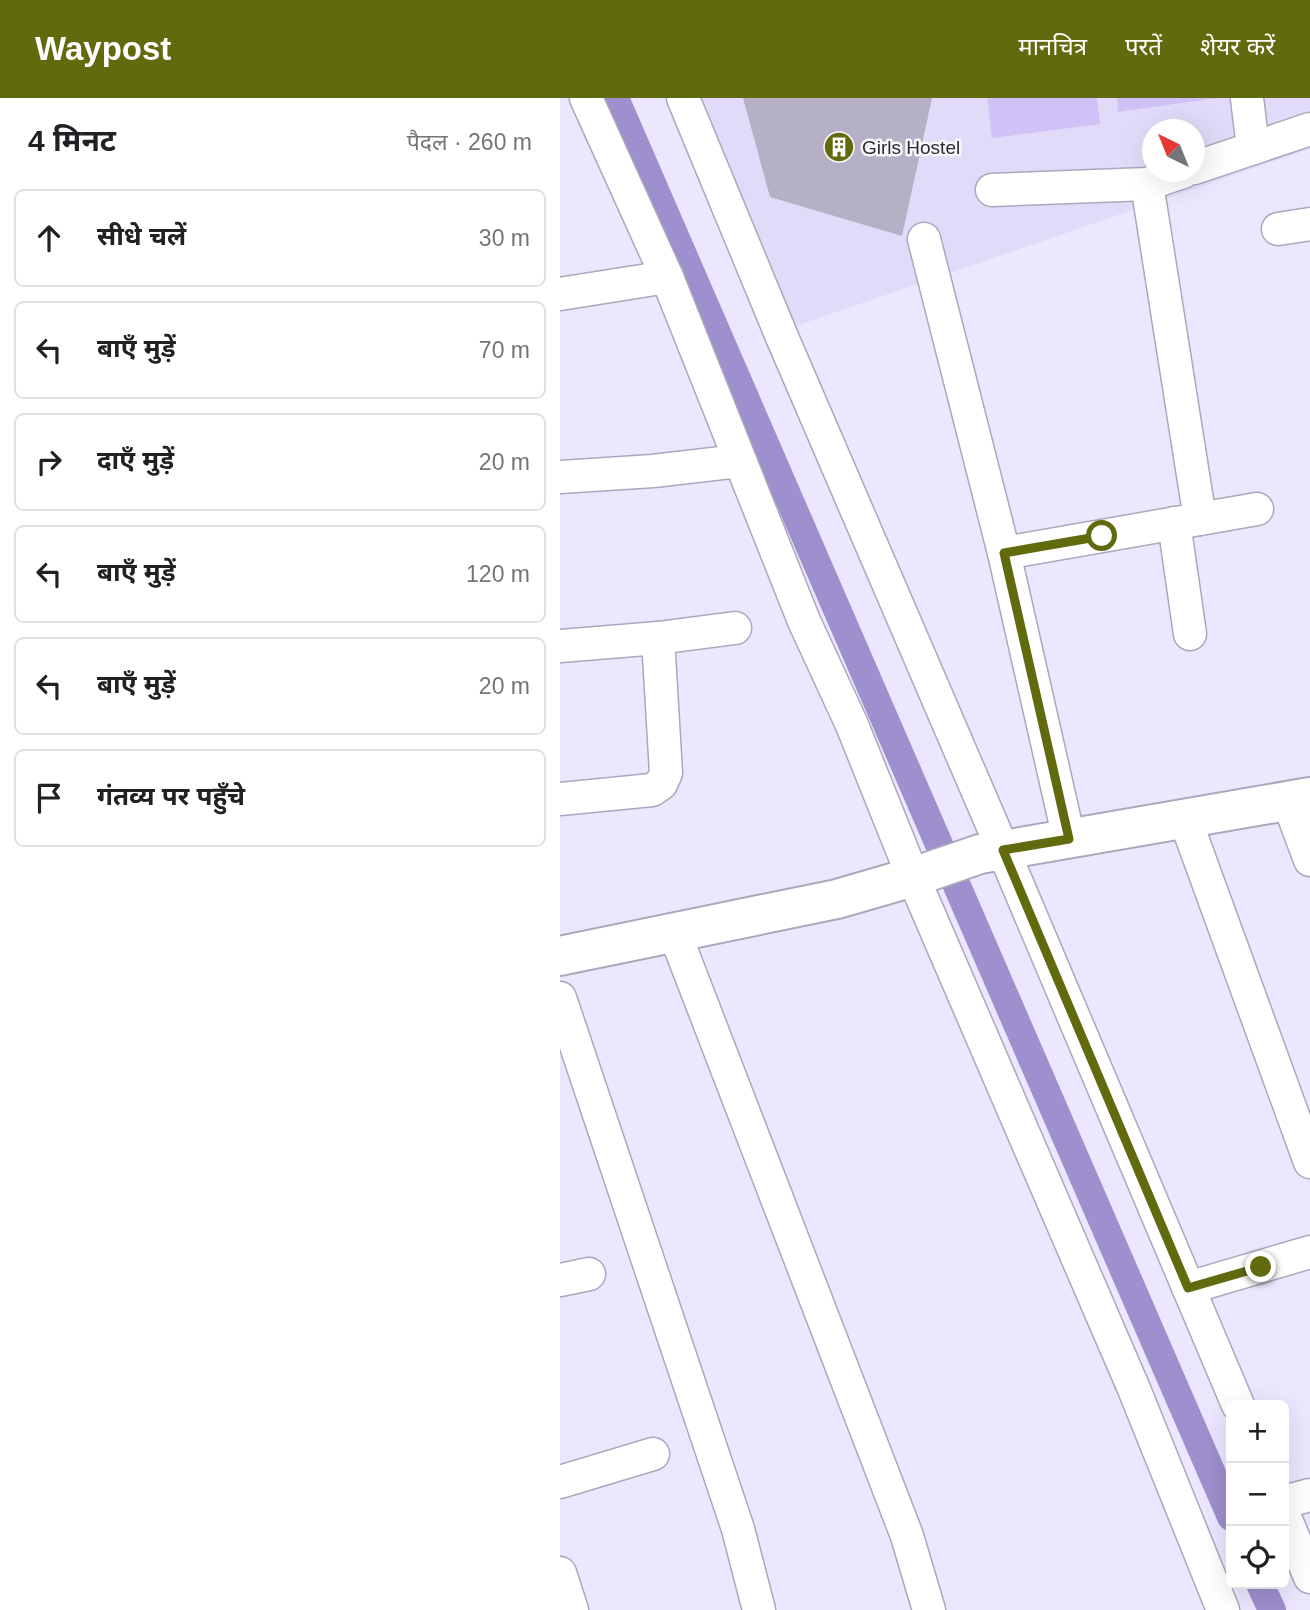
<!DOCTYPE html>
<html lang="hi">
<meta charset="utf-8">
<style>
:root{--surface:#fff;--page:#f2f2f2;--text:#202124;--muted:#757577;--line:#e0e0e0;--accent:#626a0e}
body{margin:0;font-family:Helvetica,"Noto Sans Devanagari",sans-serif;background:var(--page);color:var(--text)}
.controls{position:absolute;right:21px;bottom:21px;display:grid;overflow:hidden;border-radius:10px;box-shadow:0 7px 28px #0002}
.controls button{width:63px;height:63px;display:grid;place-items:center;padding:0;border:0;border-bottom:2px solid var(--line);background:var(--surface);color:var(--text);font:35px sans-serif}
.compass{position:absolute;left:582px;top:21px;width:63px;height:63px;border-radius:50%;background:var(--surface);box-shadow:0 7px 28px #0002;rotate:317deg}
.stop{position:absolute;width:21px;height:21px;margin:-16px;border:5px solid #626a0e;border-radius:50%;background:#fff}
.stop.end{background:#626a0e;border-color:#fff;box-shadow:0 2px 7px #0008}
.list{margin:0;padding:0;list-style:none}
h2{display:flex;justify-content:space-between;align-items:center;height:91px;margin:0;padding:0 28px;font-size:30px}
h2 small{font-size:23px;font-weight:400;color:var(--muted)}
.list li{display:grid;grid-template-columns:46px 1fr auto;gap:21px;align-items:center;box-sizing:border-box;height:98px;margin:0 14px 14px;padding:0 14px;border:2px solid var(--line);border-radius:10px}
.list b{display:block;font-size:26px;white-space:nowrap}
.list em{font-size:23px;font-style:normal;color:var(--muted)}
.icon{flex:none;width:38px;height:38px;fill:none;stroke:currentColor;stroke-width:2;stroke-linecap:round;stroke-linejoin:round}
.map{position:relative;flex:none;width:750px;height:1512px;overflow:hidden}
header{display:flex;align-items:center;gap:42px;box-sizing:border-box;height:98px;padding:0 35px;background:var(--accent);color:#fff}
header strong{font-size:33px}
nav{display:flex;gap:38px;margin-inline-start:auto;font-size:24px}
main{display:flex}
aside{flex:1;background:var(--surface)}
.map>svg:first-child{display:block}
.built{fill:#e1dbf9;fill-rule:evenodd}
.green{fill:#cec2f7}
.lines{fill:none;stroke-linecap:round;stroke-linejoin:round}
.canal{stroke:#9e8fce;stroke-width:28}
.building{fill:#b5b0c5}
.minor-casing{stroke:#aba7bc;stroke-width:35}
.tertiary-casing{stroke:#aba7bc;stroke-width:42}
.minor{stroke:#fff;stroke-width:32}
.tertiary{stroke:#fff;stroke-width:38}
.route{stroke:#626a0e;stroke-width:9}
.labels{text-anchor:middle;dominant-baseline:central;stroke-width:5;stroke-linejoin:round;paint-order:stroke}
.poi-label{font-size:19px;fill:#2c2a33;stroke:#f8f7fc;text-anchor:start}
</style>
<header>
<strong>Waypost</strong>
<nav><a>मानचित्र</a><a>परतें</a><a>शेयर करें</a></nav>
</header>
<main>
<aside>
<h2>4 मिनट<small>पैदल · 260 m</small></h2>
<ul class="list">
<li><svg class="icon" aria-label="ahead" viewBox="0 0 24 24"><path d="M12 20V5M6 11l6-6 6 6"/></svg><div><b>सीधे चलें</b></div><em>30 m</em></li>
<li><svg class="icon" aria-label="left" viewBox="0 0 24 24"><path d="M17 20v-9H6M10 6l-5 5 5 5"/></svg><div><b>बाएँ मुड़ें</b></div><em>70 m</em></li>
<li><svg class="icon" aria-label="right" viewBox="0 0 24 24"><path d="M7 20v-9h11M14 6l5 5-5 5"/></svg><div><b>दाएँ मुड़ें</b></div><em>20 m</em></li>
<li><svg class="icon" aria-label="left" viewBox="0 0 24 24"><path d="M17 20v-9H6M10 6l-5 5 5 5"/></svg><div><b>बाएँ मुड़ें</b></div><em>120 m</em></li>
<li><svg class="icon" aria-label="left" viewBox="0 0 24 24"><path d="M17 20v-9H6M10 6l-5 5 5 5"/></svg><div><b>बाएँ मुड़ें</b></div><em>20 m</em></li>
<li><svg class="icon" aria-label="arrive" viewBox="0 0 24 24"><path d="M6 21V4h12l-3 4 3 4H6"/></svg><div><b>गंतव्य पर पहुँचे</b></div></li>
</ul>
</aside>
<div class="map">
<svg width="750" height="1512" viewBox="0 0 750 1512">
<rect width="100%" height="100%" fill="#ece7fe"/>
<path class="built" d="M131 0H750V51L227 231ZM592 32H634V74H592Z"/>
<g class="green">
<path d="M427 0H537L540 26 432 40Z"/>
<path d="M557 0H657L558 14Z"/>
</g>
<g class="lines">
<g class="canal">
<path d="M55 0 671 1419"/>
<path d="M700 1486 712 1512"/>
</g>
</g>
<path class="building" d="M183 0H372L342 138 210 99Z"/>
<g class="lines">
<g class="minor-casing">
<g id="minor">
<path d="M26 0 107 179 244 523 292 627 353 779 574 1291 663 1512"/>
<path d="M123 0 222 239 443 752 678 1307"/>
<path d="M687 0 693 50"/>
<path d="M634 70 750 31"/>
<path d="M587 86 640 421"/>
<path d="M432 92 587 86 623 74"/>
<path d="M718 131 750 126"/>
<path d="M364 141 444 455 509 741"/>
<path d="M0 196 107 179"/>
<path d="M0 379 93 373 179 363"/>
<path d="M614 425 630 536"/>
<path d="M444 455 697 411"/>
<path d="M0 548 98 540 175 530"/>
<path d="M0 701 92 692 101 686 106 675 98 540"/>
<path d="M728 703 750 762"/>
<path d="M625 721 750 1064"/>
<path d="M115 836 347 1438 369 1512"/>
<path d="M0 900 178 1431 199 1512"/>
<path d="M0 1182 29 1176"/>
<path d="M628 1190 750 1154"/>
<path d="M0 1384 93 1356"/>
<path d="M724 1404 750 1397"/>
<path d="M724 1417 750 1479"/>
<path d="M0 1475 12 1512"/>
</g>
</g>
<g class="tertiary-casing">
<path id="tertiary" d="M0 858 277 801 353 779 420 756 750 699"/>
</g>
<use href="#minor" class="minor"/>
<use href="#tertiary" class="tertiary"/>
</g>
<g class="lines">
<path class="route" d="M542 438 444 455 509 741 443 752 628 1190 701 1169"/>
</g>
<defs>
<g id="building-disc" transform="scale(1.575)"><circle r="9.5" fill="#626a0e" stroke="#f8f7fc"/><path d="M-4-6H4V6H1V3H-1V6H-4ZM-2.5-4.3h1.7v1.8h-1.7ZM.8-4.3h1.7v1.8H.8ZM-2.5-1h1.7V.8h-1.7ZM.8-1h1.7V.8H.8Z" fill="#fff"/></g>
</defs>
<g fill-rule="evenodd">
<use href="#building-disc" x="279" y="49"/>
</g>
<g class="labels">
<g class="poi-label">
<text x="302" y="49">Girls Hostel</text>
</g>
</g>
</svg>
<div class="controls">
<button>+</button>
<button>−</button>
<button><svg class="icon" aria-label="locate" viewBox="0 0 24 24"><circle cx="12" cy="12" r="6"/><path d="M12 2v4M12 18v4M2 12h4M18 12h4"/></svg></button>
</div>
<svg class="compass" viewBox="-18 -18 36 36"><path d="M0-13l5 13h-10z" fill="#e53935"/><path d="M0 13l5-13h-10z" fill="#757577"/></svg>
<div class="stop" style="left:542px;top:438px"></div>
<div class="stop end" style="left:701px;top:1169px"></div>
</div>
</main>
